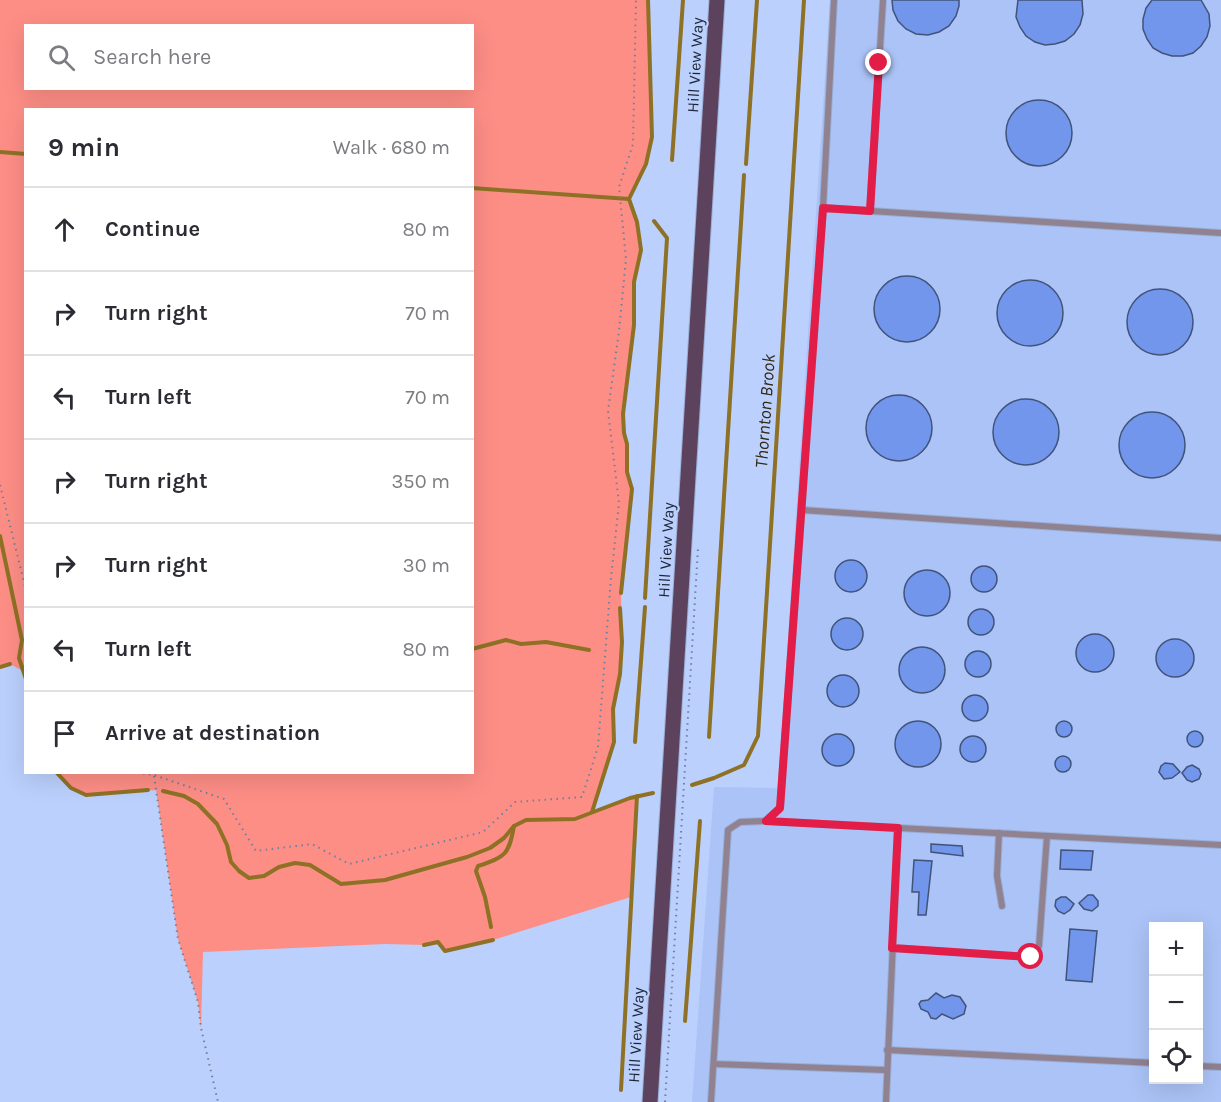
<!DOCTYPE html>
<meta charset="utf-8">
<style>
:root{--surface:#fff;--page:#f7f7f7;--text:#2b2b33;--muted:#7c7c81;--line:#e1e1e2}
body{margin:0;font-family:Karla,sans-serif;background:var(--page);color:var(--text)}
.controls{position:absolute;right:18px;bottom:18px;display:grid;overflow:hidden;border-radius:0px;box-shadow:0 6px 24px #0002}
.controls button{width:54px;height:54px;display:grid;place-items:center;padding:0;border:0;border-bottom:2px solid var(--line);background:var(--surface);color:var(--text);font:30px sans-serif}
.stop{position:absolute;width:18px;height:18px;margin:-14px;border:4px solid #e11d48;border-radius:50%;background:#fff}
.stop.end{background:#e11d48;border-color:#fff;box-shadow:0 2px 6px #0008}
.list{margin:0;padding:0;list-style:none}
h2{display:flex;justify-content:space-between;align-items:center;height:78px;margin:0;padding:0 24px;font-size:26px}
h2 small{font-size:20px;font-weight:400;color:var(--muted)}
.list li{display:grid;grid-template-columns:39px 1fr auto;gap:18px;align-items:center;box-sizing:border-box;height:84px;padding:0 24px;border-top:2px solid var(--line)}
.list b{display:block;font-size:22px;white-space:nowrap}
.list em{font-size:20px;font-style:normal;color:var(--muted)}
.icon{flex:none;width:33px;height:33px;fill:none;stroke:currentColor;stroke-width:2;stroke-linecap:round;stroke-linejoin:round}
.map{position:relative;flex:none;width:1221px;height:1102px;overflow:hidden}
.search{position:absolute;background:var(--surface);box-shadow:0 6px 24px #0002;left:24px;top:24px;width:450px;height:66px;display:flex;align-items:center;gap:15px;box-sizing:border-box;padding:0 21px;border-radius:0px;color:var(--muted);font-size:22px}
.panel{position:absolute;background:var(--surface);box-shadow:0 6px 24px #0002;left:24px;top:108px;width:450px;height:666px;border-radius:0px}
.map>svg:first-child{display:block}
.built{fill:#abc3f6;fill-rule:evenodd}
.green{fill:#fd8e86;fill-rule:evenodd}
.lines{fill:none;stroke-linecap:round;stroke-linejoin:round}
.stream{stroke:#8e7124;stroke-width:4}
.building{fill:#7196ec;stroke:#415379;stroke-width:1.5}
.lane-casing{stroke:#9baed5;stroke-width:8}
.primary-casing{stroke:#9baed5;stroke-width:17}
.path{stroke:#707f9e;stroke-width:2;stroke-dasharray:1.5 4.5;stroke-linecap:butt}
.lane{stroke:#918292;stroke-width:6}
.primary{stroke:#5d425e;stroke-width:15}
.route{stroke:#e11d48;stroke-width:8}
.labels{text-anchor:middle;dominant-baseline:central;stroke-width:4.5;stroke-linejoin:round;paint-order:stroke}
.street-label{font-size:16px;fill:#1d2535;stroke:#bbd0fd}
.water-label{font-size:18px;font-style:italic;fill:#332812;stroke:#bbd0fd}
</style>
<div class="map">
<svg width="1221" height="1102" viewBox="0 0 1221 1102">
<rect width="100%" height="100%" fill="#bbd0fd"/>
<path class="built" d="M830 0H1221V1102H692L714 787 778 788ZM1154 926H1198V1080H1154Z"/>
<path class="green" d="M0 0H648L652 137 646 164 629 199 637 222 641 250 634 282V325L623 414 624 433 627 444V471L632 489 631 508 621 593 622 642 620 674 613 709 614 742 592 812 637 796 631 897 493 940 445 951 438 942 424 945 385 944 203 952 201 1028 198 1002 178 939 156 790 86 795 71 788 56 773 472 772V110H26L25 679 23 671 10 664 0 667ZM26 26H472V88H26Z"/>
<g class="lines">
<g class="stream">
<path d="M0 152 26 154"/>
<path d="M672 160 683 0"/>
<path d="M746 164 757 0"/>
<path d="M472 188 629 199 637 222 641 250 634 282V325L623 414 624 433 627 444V472L632 489 621 593"/>
<path d="M629 199 646 164 652 137 648 0"/>
<path d="M0 536 22 640 19 658 26 679"/>
<path d="M645 598 667 238 654 221"/>
<path d="M472 649 506 640 521 644 546 642 589 650"/>
<path d="M0 667 10 664"/>
<path d="M709 737 744 175"/>
<path d="M635 742 645 607"/>
<path d="M56 772 71 788 86 795 148 790"/>
<path d="M692 785 714 778 744 765 758 736 804 0"/>
<path d="M163 791 184 796 198 804 217 824 227 845 231 862 239 871 249 878 264 876 279 867 295 863 310 865 341 884 385 880 467 857 490 848 504 838 514 826 526 820 575 819 630 798 653 793"/>
<path d="M592 812 614 742 613 709 620 674 622 642 620 608"/>
<path d="M491 927 485 897 476 871 478 866C506 857 509 854 514 826"/>
<path d="M424 945 438 942 445 951 493 940"/>
<path d="M685 1021 700 821"/>
<path d="M621 1090 637 796"/>
</g>
</g>
<g class="building">
<path d="M892 0H959V6L956 16 949 26 939 32 928 35 916 34 906 29 898 21 893 10Z"/>
<path d="M1018 0H1082L1083 14 1080 25 1074 34 1065 41 1055 44 1045 45 1035 42 1026 36 1020 27 1016 17Z"/>
<path d="M1152 0H1201L1209 14 1210 26 1207 37 1201 46 1193 53 1183 56H1172L1162 53 1153 48 1147 39 1143 29V19L1146 8Z"/>
<circle cx="1039" cy="133" r="33"/>
<circle cx="907" cy="309" r="33"/>
<circle cx="1030" cy="313" r="33"/>
<circle cx="1160" cy="322" r="33"/>
<circle cx="899" cy="428" r="33"/>
<circle cx="1026" cy="432" r="33"/>
<circle cx="1152" cy="445" r="33"/>
<circle cx="851" cy="576" r="16"/>
<circle cx="984" cy="579" r="13"/>
<circle cx="927" cy="593" r="23"/>
<circle cx="981" cy="622" r="13"/>
<circle cx="847" cy="634" r="16"/>
<circle cx="1095" cy="653" r="19"/>
<circle cx="1175" cy="658" r="19"/>
<circle cx="922" cy="670" r="23"/>
<circle cx="978" cy="664" r="13"/>
<circle cx="843" cy="691" r="16"/>
<circle cx="975" cy="708" r="13"/>
<circle cx="1064" cy="729" r="8"/>
<circle cx="918" cy="744" r="23"/>
<circle cx="1195" cy="739" r="8"/>
<circle cx="838" cy="750" r="16"/>
<circle cx="973" cy="749" r="13"/>
<circle cx="1063" cy="764" r="8"/>
<path d="M1165 763 1173 764 1180 772 1172 778 1164 779 1159 772 1161 766Z"/>
<path d="M1192 765 1199 769 1201 774 1199 779 1192 782 1187 780 1182 773 1187 767Z"/>
<path d="M931 844 962 846 963 856 931 852Z"/>
<path d="M1061 850 1093 851 1091 870 1060 869Z"/>
<path d="M914 860 932 861 926 915H918L919 892H912Z"/>
<path d="M1088 895H1093L1098 901V906L1092 911 1084 909 1079 903Z"/>
<path d="M1061 897H1066L1074 904 1070 910 1064 914 1058 911 1055 906 1056 900Z"/>
<path d="M1070 929 1097 931 1092 982 1066 980Z"/>
<path d="M936 993 944 998 952 995 960 997 966 1006 964 1014 953 1019 942 1014 936 1019 931 1018 928 1012 921 1009 919 1004 921 1001 928 1000Z"/>
</g>
<g class="lines">
<g class="lane-casing">
<g id="lane">
<path d="M823 208 1221 233"/>
<path d="M870 211 883 0"/>
<path d="M802 510 1221 538"/>
<path d="M766 821 1221 845"/>
<path d="M999 833 997 876 1002 906"/>
<path d="M892 948 1031 957 1039 946 1047 836"/>
<path d="M887 1050 1154 1063"/>
<path d="M714 1064 886 1070"/>
<path d="M1198 1066 1221 1067"/>
<path d="M711 1102 728 830 740 822 766 821 780 809 823 208 834 0"/>
<path d="M886 1102 898 828"/>
</g>
</g>
<g class="primary-casing">
<path id="primary" d="M650 1102 717 0"/>
</g>
<g class="path">
<path d="M0 485 26 590"/>
<path d="M131 772 154 775 224 799 256 851 312 844 349 864 483 832 515 802 582 797 598 747 611 578 619 503 608 411 619 331 626 259 619 187 633 144 636 0"/>
<path d="M154 776 178 939 198 1002 201 1028 218 1102"/>
<path d="M665 1102 698 548"/>
</g>
<use href="#lane" class="lane"/>
<use href="#primary" class="primary"/>
</g>
<g class="lines">
<path class="route" d="M879 63 870 211 823 208 780 808 766 821 898 828 892 948 1031 957"/>
</g>
<g class="labels">
<g class="street-label">
<text transform="translate(695 65) rotate(-87)">Hill View Way</text>
<text transform="translate(666 550) rotate(-87)">Hill View Way</text>
<text transform="translate(636 1035) rotate(-87)">Hill View Way</text>
</g>
<g class="water-label">
<text transform="translate(765 411) rotate(-86)">Thornton Brook</text>
</g>
</g>
</svg>
<div class="controls">
<button>+</button>
<button>−</button>
<button><svg class="icon" aria-label="locate" viewBox="0 0 24 24"><circle cx="12" cy="12" r="6"/><path d="M12 2v4M12 18v4M2 12h4M18 12h4"/></svg></button>
</div>
<div class="stop" style="left:1031px;top:957px"></div>
<div class="stop end" style="left:879px;top:63px"></div>
<div class="search"><svg class="icon" aria-label="search" viewBox="0 0 24 24"><circle cx="10" cy="10" r="6"/><path d="M15 15l6 6"/></svg>Search here</div>
<section class="panel">
<h2>9 min<small>Walk · 680 m</small></h2>
<ul class="list">
<li><svg class="icon" aria-label="ahead" viewBox="0 0 24 24"><path d="M12 20V5M6 11l6-6 6 6"/></svg><div><b>Continue</b></div><em>80 m</em></li>
<li><svg class="icon" aria-label="right" viewBox="0 0 24 24"><path d="M7 20v-9h11M14 6l5 5-5 5"/></svg><div><b>Turn right</b></div><em>70 m</em></li>
<li><svg class="icon" aria-label="left" viewBox="0 0 24 24"><path d="M17 20v-9H6M10 6l-5 5 5 5"/></svg><div><b>Turn left</b></div><em>70 m</em></li>
<li><svg class="icon" aria-label="right" viewBox="0 0 24 24"><path d="M7 20v-9h11M14 6l5 5-5 5"/></svg><div><b>Turn right</b></div><em>350 m</em></li>
<li><svg class="icon" aria-label="right" viewBox="0 0 24 24"><path d="M7 20v-9h11M14 6l5 5-5 5"/></svg><div><b>Turn right</b></div><em>30 m</em></li>
<li><svg class="icon" aria-label="left" viewBox="0 0 24 24"><path d="M17 20v-9H6M10 6l-5 5 5 5"/></svg><div><b>Turn left</b></div><em>80 m</em></li>
<li><svg class="icon" aria-label="arrive" viewBox="0 0 24 24"><path d="M6 21V4h12l-3 4 3 4H6"/></svg><div><b>Arrive at destination</b></div></li>
</ul>
</section>
</div>
